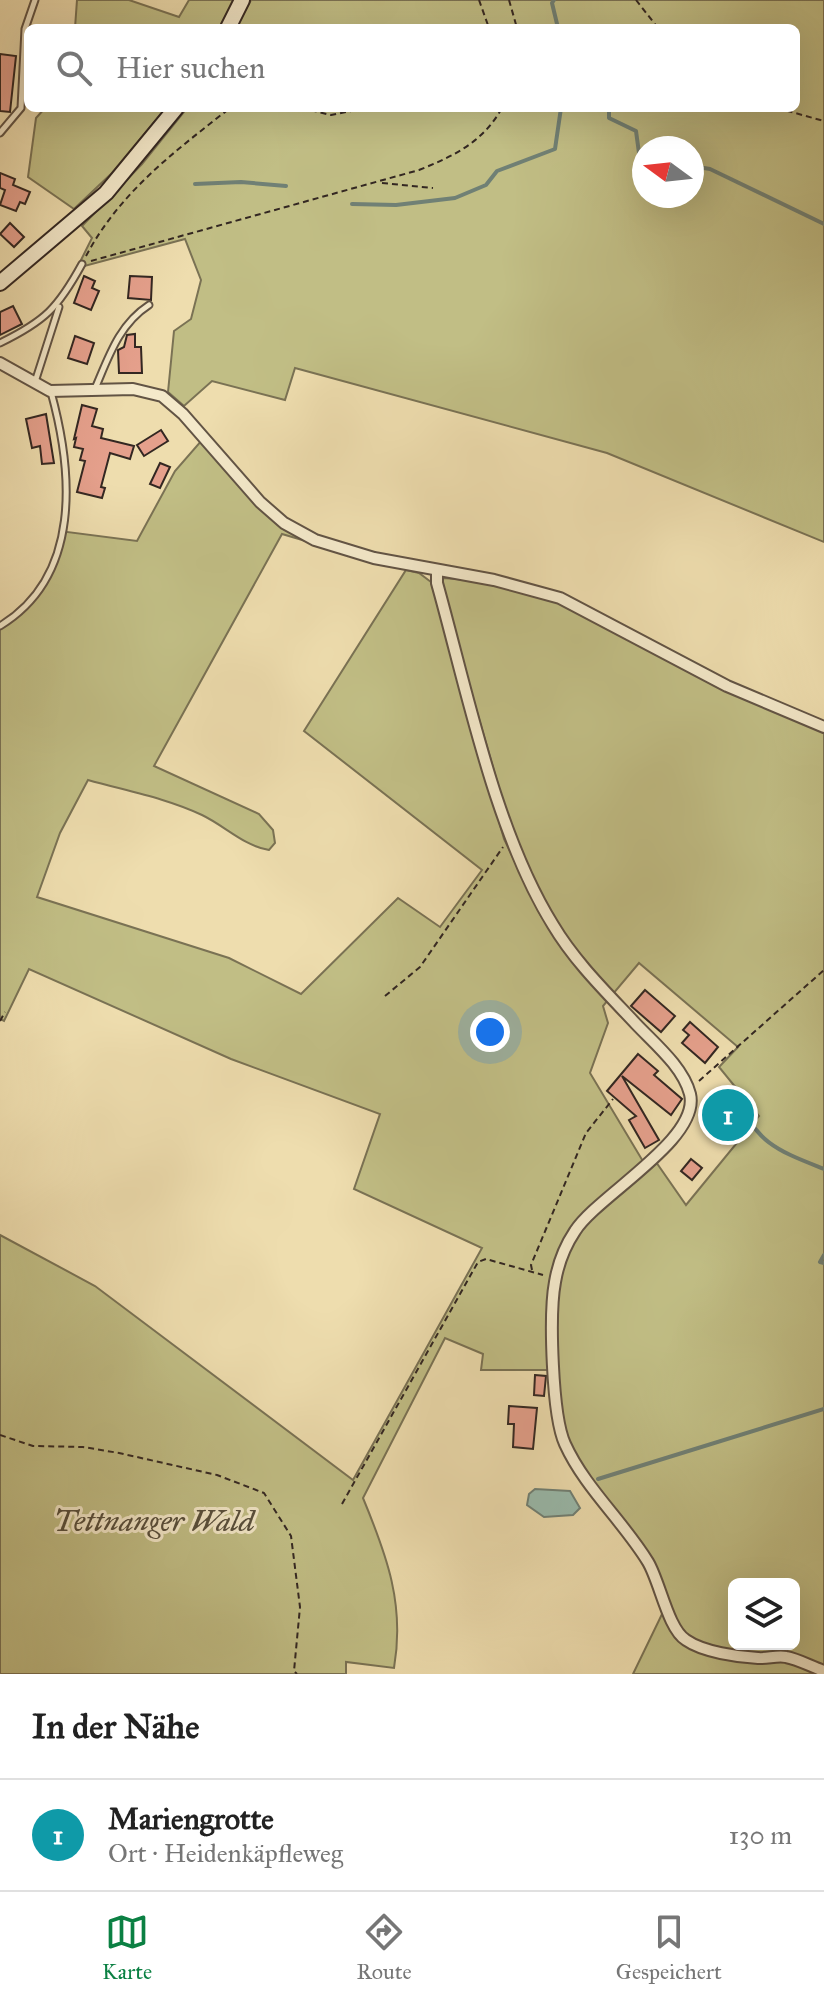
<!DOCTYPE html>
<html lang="de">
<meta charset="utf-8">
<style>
:root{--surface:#fff;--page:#f2f2f2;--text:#222;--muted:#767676;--line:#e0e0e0;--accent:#0b8043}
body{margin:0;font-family:"IM FELL Great Primer",serif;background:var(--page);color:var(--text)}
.controls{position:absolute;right:24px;bottom:24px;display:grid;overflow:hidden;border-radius:12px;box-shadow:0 8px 32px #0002}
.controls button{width:72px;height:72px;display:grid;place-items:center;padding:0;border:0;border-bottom:2px solid var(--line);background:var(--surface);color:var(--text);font:40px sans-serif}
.compass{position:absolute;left:632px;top:136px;width:72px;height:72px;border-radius:50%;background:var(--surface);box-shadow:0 8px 32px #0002;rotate:285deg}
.you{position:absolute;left:490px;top:1032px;width:28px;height:28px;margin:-20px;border:6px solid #fff;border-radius:50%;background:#1a73e8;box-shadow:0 0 0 12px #1a73e833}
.badge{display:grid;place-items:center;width:52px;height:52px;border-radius:50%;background:var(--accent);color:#fff;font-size:26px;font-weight:700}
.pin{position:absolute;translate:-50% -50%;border:4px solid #fff;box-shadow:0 2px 8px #0006}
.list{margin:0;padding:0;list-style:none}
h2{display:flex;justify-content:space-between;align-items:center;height:104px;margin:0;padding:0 32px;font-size:34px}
h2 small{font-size:26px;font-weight:400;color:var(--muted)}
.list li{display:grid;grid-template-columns:52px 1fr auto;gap:24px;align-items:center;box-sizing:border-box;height:112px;padding:0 32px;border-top:2px solid var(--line)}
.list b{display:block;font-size:30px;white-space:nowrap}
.list p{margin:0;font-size:26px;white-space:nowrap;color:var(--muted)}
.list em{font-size:26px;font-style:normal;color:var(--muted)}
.icon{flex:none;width:44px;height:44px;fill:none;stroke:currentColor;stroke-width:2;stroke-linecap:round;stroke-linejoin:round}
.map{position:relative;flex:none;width:824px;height:1674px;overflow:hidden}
.search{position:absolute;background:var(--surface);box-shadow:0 8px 32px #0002;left:24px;right:24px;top:24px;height:88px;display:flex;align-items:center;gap:20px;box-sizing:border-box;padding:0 28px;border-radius:12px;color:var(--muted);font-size:30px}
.sheet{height:216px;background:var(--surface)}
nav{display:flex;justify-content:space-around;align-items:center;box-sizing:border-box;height:112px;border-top:2px solid var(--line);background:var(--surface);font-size:22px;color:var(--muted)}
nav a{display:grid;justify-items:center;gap:4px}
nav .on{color:var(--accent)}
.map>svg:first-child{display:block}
.green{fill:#c1be85;stroke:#7a7254;stroke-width:2;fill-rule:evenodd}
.water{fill:#99bbad;stroke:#708075;stroke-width:2}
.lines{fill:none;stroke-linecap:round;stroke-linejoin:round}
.stream{stroke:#708075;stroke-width:4}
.building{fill:#e5a08c;stroke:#332722;stroke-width:2}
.service-casing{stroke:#625445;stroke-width:9}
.minor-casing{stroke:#625445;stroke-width:14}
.secondary-casing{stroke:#332722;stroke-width:18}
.path{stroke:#332722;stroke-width:2;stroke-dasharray:6 4;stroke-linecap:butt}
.service{stroke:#f4e9ca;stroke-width:5}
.minor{stroke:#f4e9ca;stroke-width:10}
.secondary{stroke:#f4e9ca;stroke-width:14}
.labels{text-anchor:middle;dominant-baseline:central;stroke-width:6;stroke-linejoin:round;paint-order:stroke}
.park-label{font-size:30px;font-style:italic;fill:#564d3b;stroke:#f4e9ca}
</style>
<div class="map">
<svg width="824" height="1674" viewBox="0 0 824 1674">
<rect width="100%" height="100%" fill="#eeddae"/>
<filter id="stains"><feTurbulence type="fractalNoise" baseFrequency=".0025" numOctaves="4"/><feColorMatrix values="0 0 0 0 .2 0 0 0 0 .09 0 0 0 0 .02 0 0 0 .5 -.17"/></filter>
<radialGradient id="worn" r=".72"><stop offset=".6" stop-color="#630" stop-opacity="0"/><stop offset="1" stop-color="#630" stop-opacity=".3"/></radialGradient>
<g class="green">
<path d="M77 0H129L179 17 189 0H234L219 28H75Z"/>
<path d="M251 0H824V542L607 453 295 368 285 400 212 381 184 406 168 392 174 331 191 319 201 280 185 239 77 268 92 238 82 226 142 164 187 108H796V28H236ZM644 148H692V196H644Z"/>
<path d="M45 108H166L112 173 74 209 28 177 36 118Z"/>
<path d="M202 440C235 480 263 516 309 542L282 534 154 766 259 814 273 830 275 843 269 850C244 846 225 826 202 815 166 798 127 791 88 780L60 833 37 897 229 958 301 994 398 898 440 927 482 870 304 731 406 570 419 573 431 582 504 839 541 916 608 1000 603 1006 608 1023 590 1073 644 1163 656 1162 686 1205 759 1116 719 1067 738 1047 639 963 613 994 556 925 512 833 442 591 443 578 484 581 549 597 824 729V1674H633L664 1610 671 1606 656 1570 562 1440 552 1370H481L483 1354 445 1338 363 1498C387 1556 405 1605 394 1668L346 1662V1674H0V1235L95 1286 353 1480 482 1248 354 1189 380 1114 231 1059 29 969 4 1021 0 1019V623C34 600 54 573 60 531L137 541 175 471ZM734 1584H794V1644H734Z"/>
</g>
<path class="water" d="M535 1489 570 1491 580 1508 573 1515 544 1517 527 1505 529 1494Z"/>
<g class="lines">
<g class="stream">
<path d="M554 0 552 3 558 28"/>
<path d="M609 108V118L636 131 639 153 644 155"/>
<path d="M692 166 710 169 824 224"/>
<path d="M195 184 241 182 286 186"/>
<path d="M352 204 396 205 455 198 486 185 497 171 555 149 561 108"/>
<path d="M740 1097C752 1143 784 1153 824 1169"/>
<path d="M824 1255 820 1262 824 1263"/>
<path d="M598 1479 824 1409"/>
</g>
</g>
<g class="building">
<path d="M0 54 16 56 10 112 0 111Z"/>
<path d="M0 173 15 179 13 185 30 192 25 204 20 202 16 211 0 205 5 190 0 188Z"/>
<path d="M10 223 24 237 14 247 0 234Z"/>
<path d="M84 276 95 281 92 288 99 291 91 310 74 303Z"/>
<path d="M130 276 152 277 151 300 128 298Z"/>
<path d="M13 306 22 324 0 335V312Z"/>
<path d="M135 334V347H141L142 373H119L118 350 124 347 127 335Z"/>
<path d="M75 336 94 343 87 364 68 358Z"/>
<path d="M82 405 97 409 92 426 103 429 101 438 134 446 130 459 110 453 101 487 105 488 102 498 77 492 85 461 80 460 83 449 74 447 76 438 74 439Z"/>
<path d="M46 414 54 463 42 464 40 446 32 448 26 419Z"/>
<path d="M161 430 168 441 144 456 137 445Z"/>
<path d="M160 463 170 467 160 488 150 484Z"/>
<path d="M645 990 675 1016 661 1032 631 1006Z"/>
<path d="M690 1022 718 1047 705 1063 682 1043 689 1035 683 1030Z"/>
<path d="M638 1054 658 1071 654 1075 682 1099 671 1115 622 1076 659 1140 645 1148 629 1120 636 1116 607 1091Z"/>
<path d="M691 1159 702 1168 692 1180 681 1171Z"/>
<path d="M535 1375 546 1376 544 1396 534 1395Z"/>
<path d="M509 1406 537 1408 533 1449 513 1447 514 1424H508Z"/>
</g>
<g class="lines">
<g class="service-casing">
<g id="service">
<path d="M0 133 21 108 25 29 35 0"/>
<path d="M0 343C45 321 58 308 82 264"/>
<path d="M35 382 59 307"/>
<path d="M94 391C108 359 118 325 149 305"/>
<path d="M0 626C82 576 73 472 51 392"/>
</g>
</g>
<g class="minor-casing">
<g id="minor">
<path d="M0 363 50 391 133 389 162 396 183 414 260 502 284 523 315 540 374 558 494 580 560 598 727 686 824 727"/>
<path d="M437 572V583C467 690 495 832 553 925 575 962 607 993 636 1024 655 1044 683 1067 690 1094 701 1139 597 1196 575 1231 565 1246 558 1264 555 1282 549 1314 552 1416 565 1444 585 1488 623 1521 648 1562 660 1582 668 1629 686 1640 703 1652 738 1657 758 1658 767 1659 777 1655 786 1657 798 1659 812 1667 824 1671"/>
</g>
</g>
<g class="secondary-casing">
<g id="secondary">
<path d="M228 28 242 0"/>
<path d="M0 283 106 193 176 108"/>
</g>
</g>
<g class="path">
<path d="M479 0 489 28"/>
<path d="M509 0 517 28"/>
<path d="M636 0 658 28"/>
<path d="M301 108 331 115 367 108"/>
<path d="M777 108 824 121"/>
<path d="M382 183 433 188"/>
<path d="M86 256C120 192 174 152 230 108"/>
<path d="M91 261 419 170C454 156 483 142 502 108"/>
<path d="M385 996 420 967 503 847"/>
<path d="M0 1021 5 1012"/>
<path d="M699 1081 824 970"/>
<path d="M700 1107 722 1113"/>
<path d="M532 1270 531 1265 586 1133 613 1099"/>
<path d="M0 1435 33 1446 83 1447 119 1453 217 1475 264 1493 291 1536 300 1607 294 1671 297 1674"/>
<path d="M342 1504 478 1262 486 1259 543 1275"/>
</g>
<use href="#service" class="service"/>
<use href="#minor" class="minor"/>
<use href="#secondary" class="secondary"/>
</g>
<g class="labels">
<g class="park-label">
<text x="154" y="1521">Tettnanger Wald</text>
</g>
</g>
<rect width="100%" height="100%" filter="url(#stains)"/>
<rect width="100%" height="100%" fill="url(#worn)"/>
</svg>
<div class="controls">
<button><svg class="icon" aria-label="layers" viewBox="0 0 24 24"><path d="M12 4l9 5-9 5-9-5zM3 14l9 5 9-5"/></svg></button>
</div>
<svg class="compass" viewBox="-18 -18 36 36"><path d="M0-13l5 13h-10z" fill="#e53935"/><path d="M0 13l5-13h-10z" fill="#767676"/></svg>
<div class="you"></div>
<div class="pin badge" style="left:728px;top:1115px;background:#0f9aa8">1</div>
<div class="search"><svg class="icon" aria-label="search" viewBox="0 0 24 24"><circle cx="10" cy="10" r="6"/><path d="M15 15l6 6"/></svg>Hier suchen</div>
</div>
<section class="sheet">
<h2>In der Nähe<small></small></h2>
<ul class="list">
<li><span class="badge" style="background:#0f9aa8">1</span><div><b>Mariengrotte</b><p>Ort · Heidenkäpfleweg</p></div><em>130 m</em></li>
</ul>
</section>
<nav>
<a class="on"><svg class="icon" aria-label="map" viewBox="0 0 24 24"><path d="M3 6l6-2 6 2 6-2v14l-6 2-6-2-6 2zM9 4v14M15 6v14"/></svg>Karte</a>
<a><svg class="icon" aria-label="directions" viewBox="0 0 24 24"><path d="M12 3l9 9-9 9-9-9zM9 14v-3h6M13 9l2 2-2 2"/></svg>Route</a>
<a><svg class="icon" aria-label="saved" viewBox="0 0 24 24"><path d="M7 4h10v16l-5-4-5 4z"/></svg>Gespeichert</a>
</nav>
